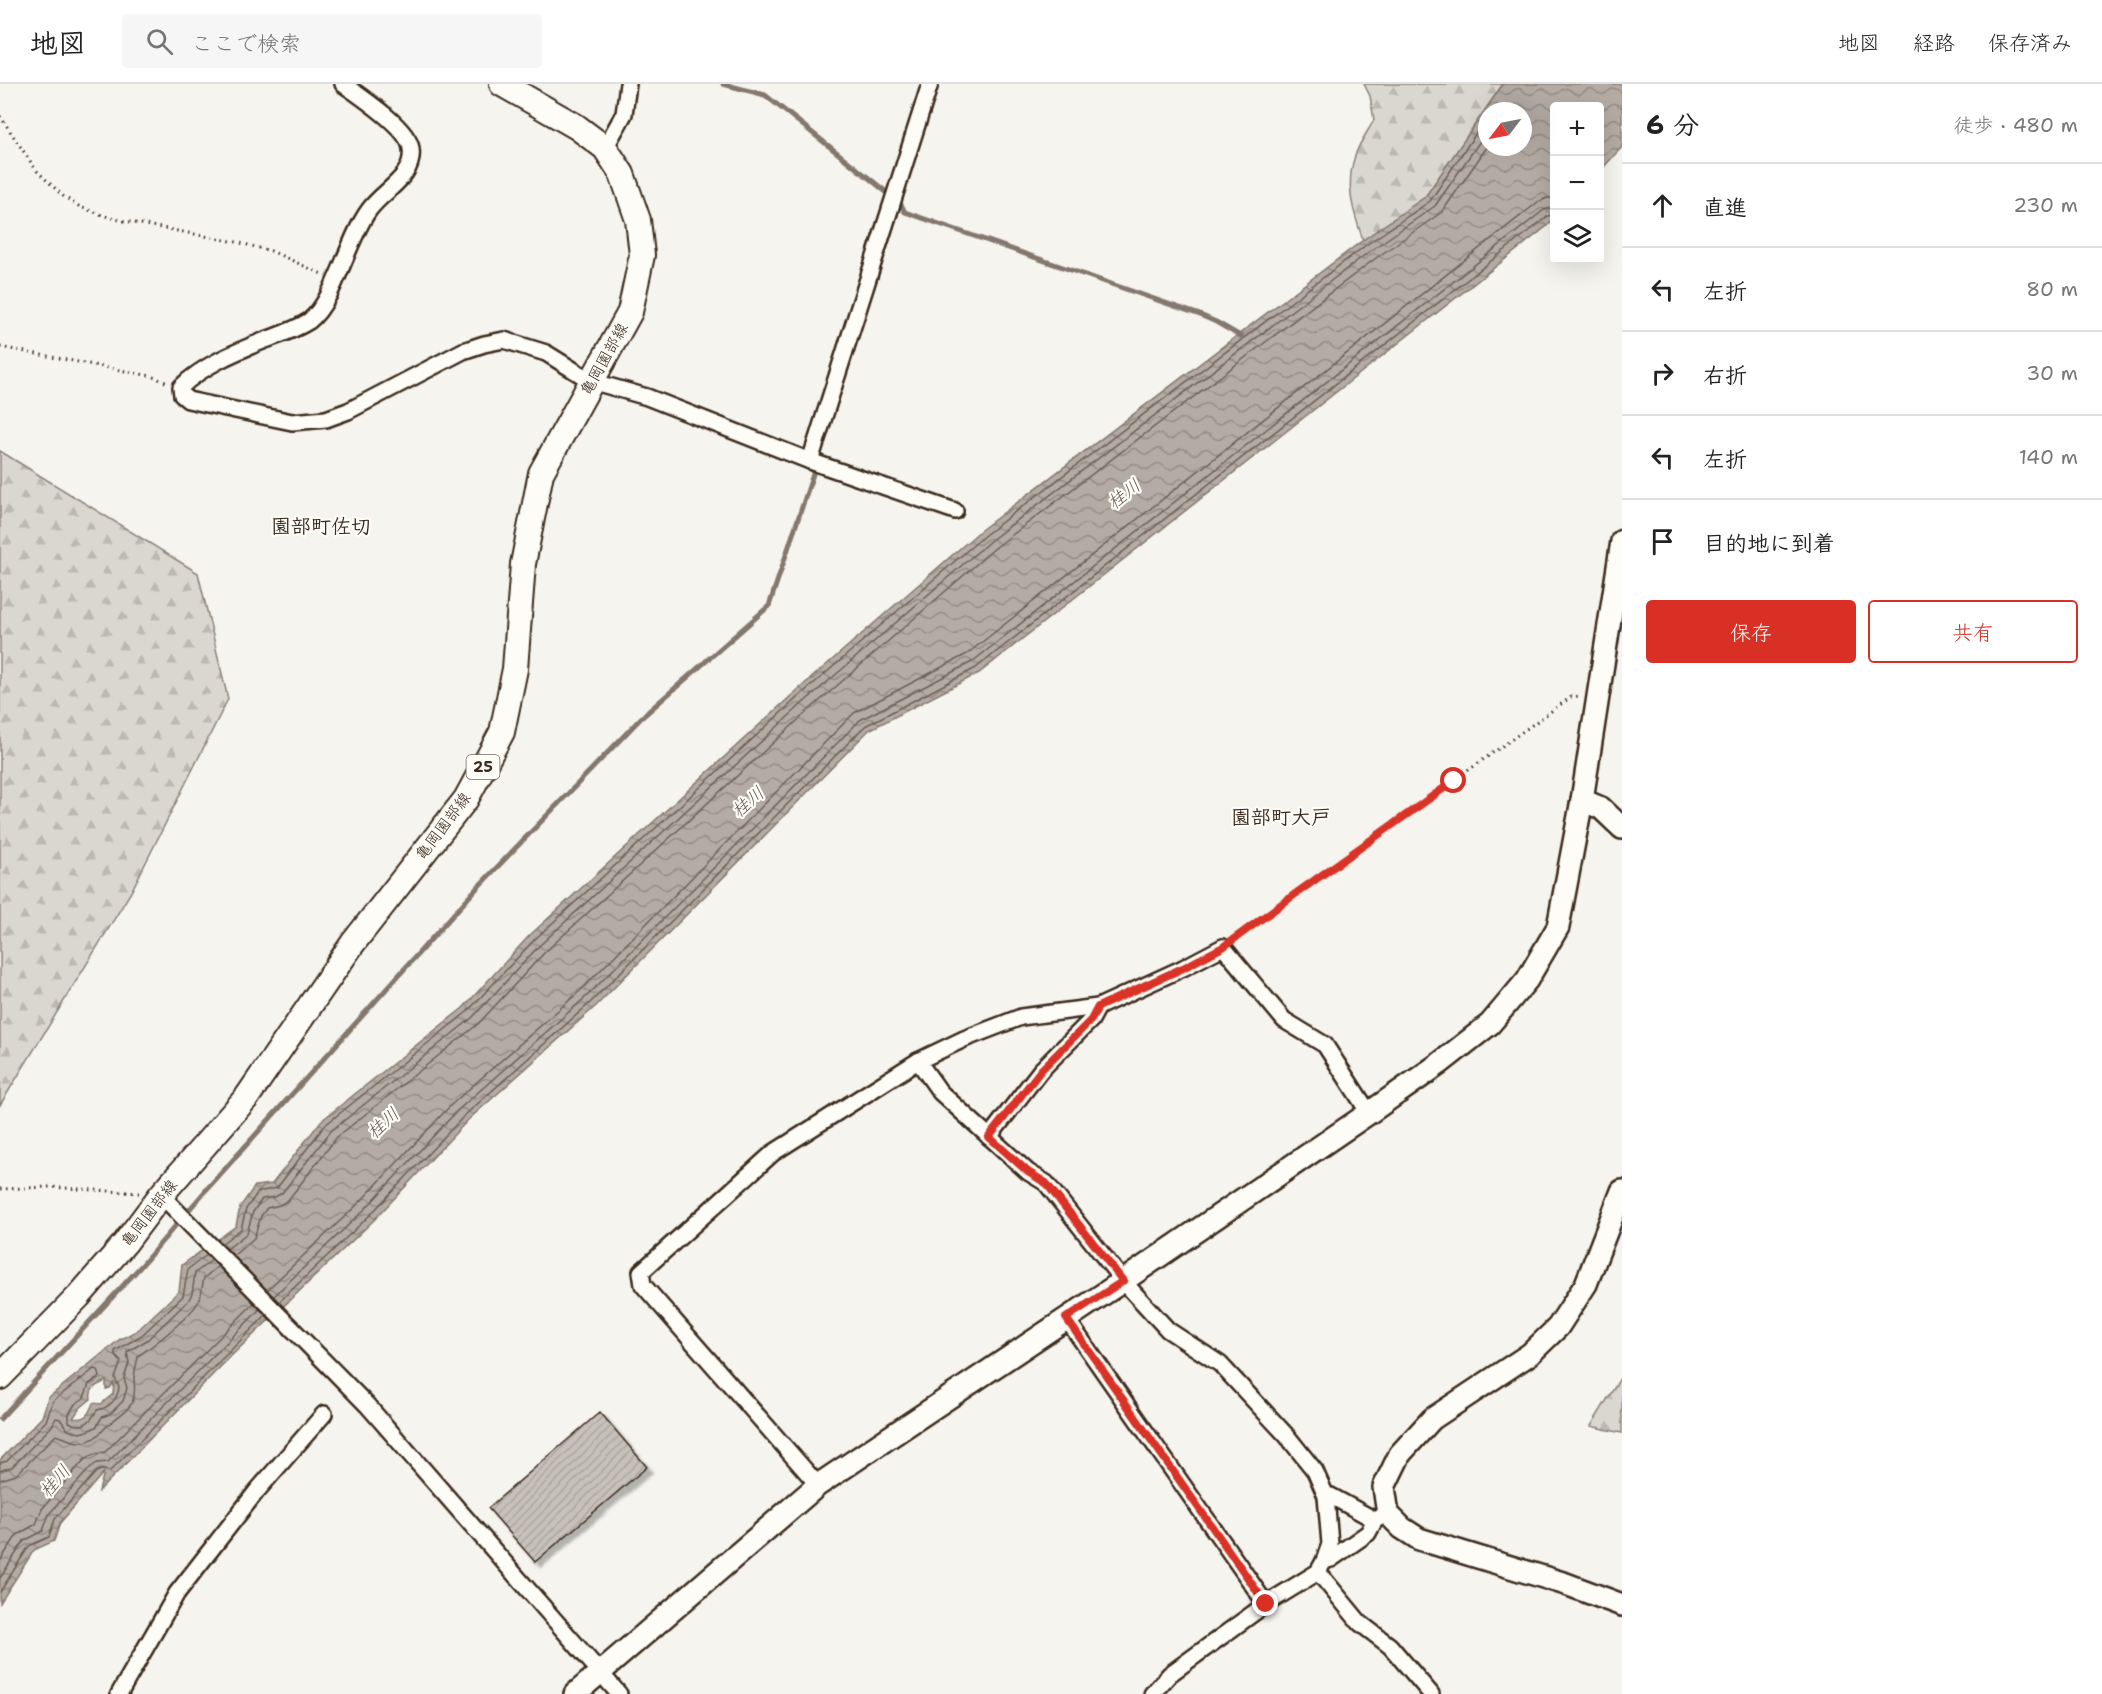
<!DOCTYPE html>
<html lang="ja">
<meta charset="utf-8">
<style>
:root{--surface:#fff;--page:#f6f6f6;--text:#222;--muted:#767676;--line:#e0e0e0;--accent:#d93025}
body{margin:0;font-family:"Shantell Sans","Klee One",sans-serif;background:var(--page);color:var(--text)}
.controls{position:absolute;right:18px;top:18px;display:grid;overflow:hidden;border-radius:6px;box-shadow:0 6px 24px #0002}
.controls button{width:54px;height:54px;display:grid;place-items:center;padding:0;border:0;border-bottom:2px solid var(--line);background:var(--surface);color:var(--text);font:30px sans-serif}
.compass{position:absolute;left:1478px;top:18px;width:54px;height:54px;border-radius:50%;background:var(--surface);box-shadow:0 6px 24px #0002;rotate:238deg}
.stop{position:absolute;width:18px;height:18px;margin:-14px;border:4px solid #d93025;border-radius:50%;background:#fff}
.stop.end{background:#d93025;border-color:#fff;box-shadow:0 2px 6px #0008}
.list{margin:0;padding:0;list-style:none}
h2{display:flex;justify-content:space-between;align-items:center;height:78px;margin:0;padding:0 24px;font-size:26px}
h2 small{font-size:20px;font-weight:400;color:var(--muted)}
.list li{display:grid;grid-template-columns:39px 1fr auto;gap:18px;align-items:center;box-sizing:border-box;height:84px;padding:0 24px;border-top:2px solid var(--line)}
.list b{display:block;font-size:22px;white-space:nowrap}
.list em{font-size:20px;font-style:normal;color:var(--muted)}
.actions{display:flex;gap:12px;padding:18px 24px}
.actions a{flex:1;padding:14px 0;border:2px solid var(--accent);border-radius:6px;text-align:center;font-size:21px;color:var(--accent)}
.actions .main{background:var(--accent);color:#fff}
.icon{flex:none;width:33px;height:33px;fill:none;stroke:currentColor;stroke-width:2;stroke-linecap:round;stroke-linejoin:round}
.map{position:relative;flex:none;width:1622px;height:1610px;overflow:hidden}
header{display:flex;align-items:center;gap:36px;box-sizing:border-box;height:84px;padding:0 30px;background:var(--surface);border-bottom:2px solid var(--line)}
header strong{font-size:28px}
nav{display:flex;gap:33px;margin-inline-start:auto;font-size:21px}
.search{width:420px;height:54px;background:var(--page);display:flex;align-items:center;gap:15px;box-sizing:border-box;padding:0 21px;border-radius:6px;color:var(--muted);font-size:22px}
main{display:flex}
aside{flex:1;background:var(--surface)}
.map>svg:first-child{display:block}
.forest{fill:url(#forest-firs);stroke:#8a8077;stroke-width:1.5}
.water{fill:url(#water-waves);stroke:#84786e;stroke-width:1.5;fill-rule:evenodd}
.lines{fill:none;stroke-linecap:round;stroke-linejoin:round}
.shore{stroke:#6b5e54;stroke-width:1.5}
.stream{stroke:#84786e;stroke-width:5}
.building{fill:url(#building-hatch);stroke:#3b2a1e;stroke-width:1.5;filter:url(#shadow)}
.street-casing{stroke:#3b2a1e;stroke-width:20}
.secondary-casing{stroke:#3b2a1e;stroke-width:26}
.primary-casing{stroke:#3b2a1e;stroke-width:28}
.path{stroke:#3b2a1e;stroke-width:3;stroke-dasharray:1.5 4.5;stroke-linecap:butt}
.street{stroke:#fdfcf7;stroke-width:15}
.secondary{stroke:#fdfcf7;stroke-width:21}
.primary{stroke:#fdfcf7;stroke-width:24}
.route{stroke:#d93025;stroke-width:8}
.labels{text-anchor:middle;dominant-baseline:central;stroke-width:4.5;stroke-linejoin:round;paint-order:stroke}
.shield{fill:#fdfcf7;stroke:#75695f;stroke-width:1.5}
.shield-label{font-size:15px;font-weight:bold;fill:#3b2a1e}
.street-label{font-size:16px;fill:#3b2a1e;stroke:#fdfcf7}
.water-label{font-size:18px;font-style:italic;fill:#65584d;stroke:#fdfcf7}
.quarter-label{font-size:20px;font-weight:bold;fill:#3b2a1e;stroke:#fdfcf7}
</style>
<header>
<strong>地図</strong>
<div class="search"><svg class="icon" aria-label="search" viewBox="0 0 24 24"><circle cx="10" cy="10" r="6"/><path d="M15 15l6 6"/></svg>ここで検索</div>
<nav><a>地図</a><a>経路</a><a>保存済み</a></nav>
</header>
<main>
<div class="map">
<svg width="1622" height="1610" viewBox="0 0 1622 1610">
<defs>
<pattern id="forest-firs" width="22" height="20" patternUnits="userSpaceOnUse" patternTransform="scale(1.5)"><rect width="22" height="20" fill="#dad6d0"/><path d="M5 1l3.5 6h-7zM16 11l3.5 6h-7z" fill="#bcb8b2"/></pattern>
<pattern id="water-waves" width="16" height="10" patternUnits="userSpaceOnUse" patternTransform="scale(1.5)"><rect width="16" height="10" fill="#b4aca4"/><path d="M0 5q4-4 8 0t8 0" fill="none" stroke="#948c85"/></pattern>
<pattern id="building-hatch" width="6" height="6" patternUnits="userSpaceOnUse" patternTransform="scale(1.5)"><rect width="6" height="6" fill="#c7c1bb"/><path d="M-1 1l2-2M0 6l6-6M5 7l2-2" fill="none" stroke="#aca6a0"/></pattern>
<filter id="shadow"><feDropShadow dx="5.5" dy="5.5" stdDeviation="1.5" flood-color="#0004"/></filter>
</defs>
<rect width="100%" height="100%" fill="#f5f4ee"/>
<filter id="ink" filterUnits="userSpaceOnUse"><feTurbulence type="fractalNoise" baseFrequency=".0167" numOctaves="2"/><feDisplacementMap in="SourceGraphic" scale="12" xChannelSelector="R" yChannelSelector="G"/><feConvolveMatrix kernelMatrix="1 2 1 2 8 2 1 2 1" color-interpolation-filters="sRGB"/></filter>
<g filter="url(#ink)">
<g class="forest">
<path d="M1364 0H1503L1425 113 1363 156C1353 127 1344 100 1356 69 1360 58 1368 47 1374 36L1370 12Z"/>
<path d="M0 367 198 489 228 615 131 808 0 1021Z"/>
<path d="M1622 1291V1349L1591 1342Z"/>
</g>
<path class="water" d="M1503 0H1622V63L1600 87V22H1554V134L1546 143 979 589 869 646 596 922 468 1036 374 1136 229 1274 99 1407 104 1388 60 1439 54 1457 34 1466 0 1519V1376L42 1333 48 1314 119 1256 138 1246 179 1207 182 1181 236 1142 240 1123 255 1102 272 1100 321 1037 463 924 529 852 793 610 981 446 1363 156 1425 113ZM1487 27H1523V63H1487ZM106 1297V1305L110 1304 114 1298 113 1310 101 1320 93 1319C89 1329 86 1337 73 1334L80 1324 91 1315C89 1304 97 1301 106 1297Z"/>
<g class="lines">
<g class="shore">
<path d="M221 1160 241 1145 246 1125 258 1108 277 1104 325 1041 467 928 534 856 797 614 985 451 1366 161 1430 117 1487 33"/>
<path d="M227 1165 247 1149 253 1128 262 1115 275 1113 282 1109 331 1047 472 934 539 862 802 620 990 457 1370 167 1435 122 1487 47"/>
<path d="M233 1172 254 1154 261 1132 267 1124 280 1121 288 1116 337 1053 478 940 545 868 808 627 995 464 1376 174 1442 128 1487 63"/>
<path d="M267 1206 358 1120 452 1020 581 906 854 629 967 570 1538 118 1547 114H1554"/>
<path d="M273 1213 364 1126 458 1026 587 912 860 636 972 578 1544 126 1554 123"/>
<path d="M279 1218 369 1132 464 1032 592 917 865 642 976 584 1548 132 1554 130"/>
<path d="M0 1379 7 1377 46 1337 53 1317 94 1285 98 1286 100 1293 89 1300 84 1314 75 1320 69 1330V1338C82 1346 91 1338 97 1326 109 1324 118 1315 119 1303L115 1294 121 1278 115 1271V1267L142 1251 183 1212 188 1185 207 1171"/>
<path d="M0 1387 12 1383 52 1342 56 1334 60 1335 68 1346 80 1349 87 1347 96 1343 102 1333 110 1330 123 1317 127 1304 124 1294 129 1279 127 1268 147 1256 188 1217 192 1210 195 1189 212 1176"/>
<path d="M0 1396 16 1391 56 1351C65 1353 72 1359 82 1358 95 1357 101 1348 109 1340 128 1324 137 1324 134 1295 134 1288 137 1280 138 1272 152 1263 191 1232 199 1217 202 1210 202 1201 204 1194L218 1182"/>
<path d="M0 1477 17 1451 36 1440 42 1425 84 1376 92 1371 105 1368 254 1219"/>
<path d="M0 1494 24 1457 43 1447 49 1430 91 1383 97 1379 108 1378 260 1225"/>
<path d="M0 1508 29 1462 49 1453 55 1435 96 1388 101 1386 110 1387 266 1231"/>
</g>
<g class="stream">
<path d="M723 0 765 11 900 119 905 128 1200 231 1216 238 1242 253"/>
<path d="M873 203 900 119"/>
<path d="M0 1335 141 1182 206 1106 477 804 641 634 769 522 814 387"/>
</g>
</g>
<path class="building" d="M600 1328 647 1383 535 1478 488 1424Z"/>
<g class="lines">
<g class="street-casing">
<g id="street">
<path d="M343 0C360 12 409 44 411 65 415 93 383 106 369 126 347 156 335 217 309 237 295 246 279 251 263 257 235 268 202 282 181 303L182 311 188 316 292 338 326 335 348 327 463 267 484 260 504 256 546 269 591 297 647 313 810 377 955 427"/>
<path d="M605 64 624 30 628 0"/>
<path d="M810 377 930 0"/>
<path d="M918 977 940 1008 1028 1088 1046 1099 1123 1197 1168 1246 1220 1280 1287 1352 1315 1387 1326 1412 1330 1460 1324 1477 1318 1488 1266 1520 1170 1590 1152 1610"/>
<path d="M989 1053 1041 986 1091 936 1098 923"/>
<path d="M161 1111 368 1322 619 1610"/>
<path d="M1066 1234 1266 1520"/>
<path d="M818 1401 643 1201 641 1188 773 1069 918 977 964 955 1021 933 1098 923 1183 884 1223 863 1284 936 1325 961 1369 1029"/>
<path d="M1326 1412H1331L1375 1436 1388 1430"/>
<path d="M1324 1477 1331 1475 1368 1449 1375 1436"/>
<path d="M1318 1488 1360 1539 1390 1562 1431 1610"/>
<path d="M119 1610 177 1509 256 1408 324 1330"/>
</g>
</g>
<g class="secondary-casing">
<g id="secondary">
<path d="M1582 716 1601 724 1622 744"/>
<path d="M1622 1107 1586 1200 1558 1243 1530 1270 1432 1335 1400 1370 1384 1403 1388 1430 1402 1444 1419 1455 1566 1500 1622 1521"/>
<path d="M575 1610 818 1401 1123 1197 1369 1029 1439 980 1490 940 1527 896 1558 843 1582 716 1622 457"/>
</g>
</g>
<g class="primary-casing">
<path id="primary" d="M0 1293 79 1212 125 1159 161 1111 247 1013 353 859 466 715 502 648 515 585 523 480 541 389 630 228 642 171 638 136 622 90 605 64 577 43 502 0"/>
</g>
<g class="path">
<path d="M0 32 36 86 63 112 80 123 114 135 236 158 271 167 322 190"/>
<path d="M0 263 151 292 168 299"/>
<path d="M1234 855 1298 808 1571 613 1579 612"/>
<path d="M0 1105 50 1103 139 1109"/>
</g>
<use href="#street" class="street"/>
<use href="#secondary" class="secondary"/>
<use href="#primary" class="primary"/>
</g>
</g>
<g class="lines" filter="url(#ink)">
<path class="route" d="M1266 1520 1066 1234 1123 1197 1046 1099 1028 1088 989 1053 1041 986 1091 936 1098 923 1183 884 1223 863 1298 808 1454 697"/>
</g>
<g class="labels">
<rect class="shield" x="466.5" y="671" width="33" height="24" rx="4.5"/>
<g class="shield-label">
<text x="483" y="683">25</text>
</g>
<g class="street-label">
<text transform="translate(604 275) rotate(-61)">亀岡園部線</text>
<text transform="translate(443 742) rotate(-53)">亀岡園部線</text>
<text transform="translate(149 1129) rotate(-52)">亀岡園部線</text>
</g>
<g class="water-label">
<text transform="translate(1124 410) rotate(-38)">桂川</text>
<text transform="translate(748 718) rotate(-41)">桂川</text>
<text transform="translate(383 1039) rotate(-42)">桂川</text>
<text transform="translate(55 1397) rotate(-49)">桂川</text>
</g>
<g class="quarter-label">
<text x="321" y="442">園部町佐切</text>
<text x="1281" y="733">園部町大戸</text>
</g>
</g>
</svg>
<div class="controls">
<button>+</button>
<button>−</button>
<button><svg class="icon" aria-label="layers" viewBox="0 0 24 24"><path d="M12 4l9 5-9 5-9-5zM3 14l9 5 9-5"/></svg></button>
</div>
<svg class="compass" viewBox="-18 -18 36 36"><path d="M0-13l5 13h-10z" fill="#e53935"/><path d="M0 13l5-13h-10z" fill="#767676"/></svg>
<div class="stop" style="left:1454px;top:697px"></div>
<div class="stop end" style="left:1266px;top:1520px"></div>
</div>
<aside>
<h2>6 分<small>徒歩 · 480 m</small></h2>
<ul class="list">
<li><svg class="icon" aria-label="ahead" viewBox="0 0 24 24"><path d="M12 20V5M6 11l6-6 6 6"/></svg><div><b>直進</b></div><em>230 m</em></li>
<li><svg class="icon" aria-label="left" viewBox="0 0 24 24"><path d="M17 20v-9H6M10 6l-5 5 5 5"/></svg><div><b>左折</b></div><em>80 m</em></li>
<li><svg class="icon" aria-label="right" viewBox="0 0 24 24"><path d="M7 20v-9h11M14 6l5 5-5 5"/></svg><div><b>右折</b></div><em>30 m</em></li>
<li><svg class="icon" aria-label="left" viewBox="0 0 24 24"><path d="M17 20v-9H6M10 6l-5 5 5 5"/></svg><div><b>左折</b></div><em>140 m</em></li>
<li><svg class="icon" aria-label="arrive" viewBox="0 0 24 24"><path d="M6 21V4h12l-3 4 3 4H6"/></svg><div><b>目的地に到着</b></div></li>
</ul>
<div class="actions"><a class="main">保存</a><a>共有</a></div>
</aside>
</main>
